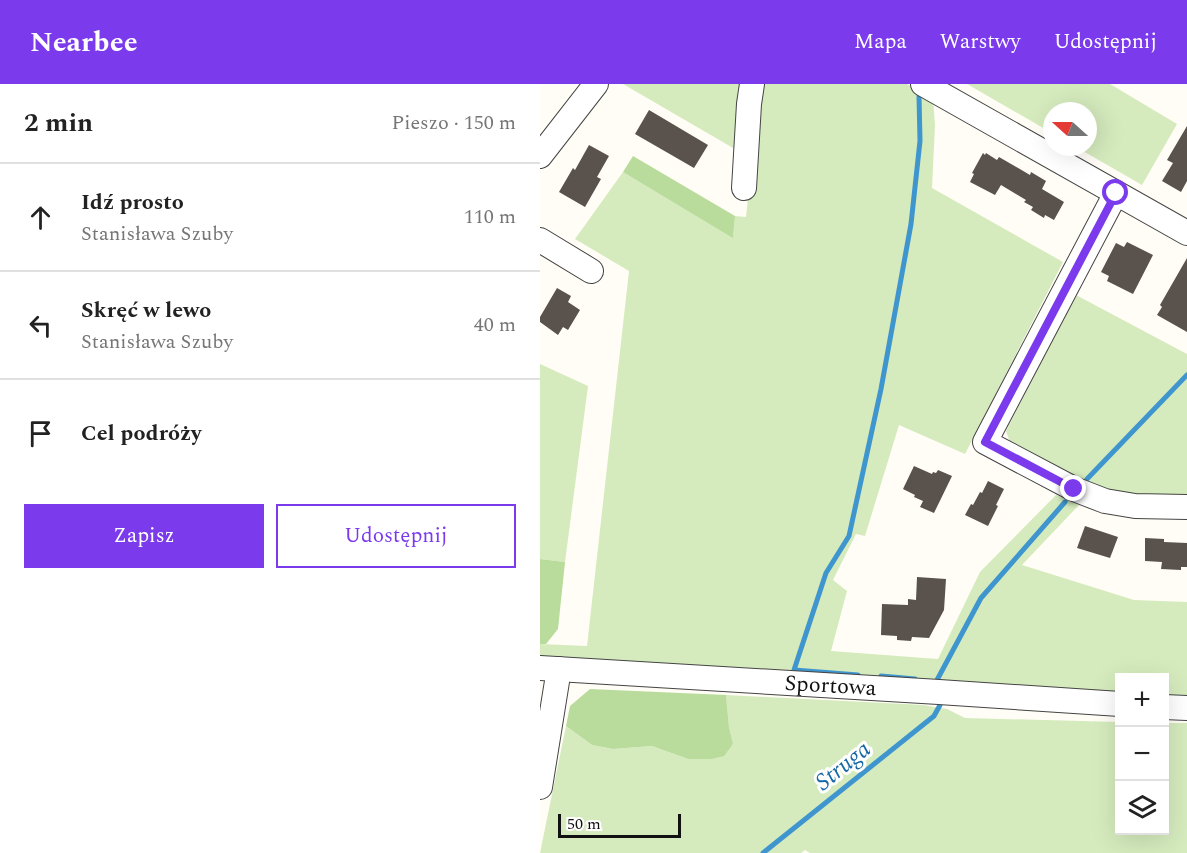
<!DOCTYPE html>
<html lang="pl">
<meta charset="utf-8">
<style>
:root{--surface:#fff;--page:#f2f2f2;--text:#222;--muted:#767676;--line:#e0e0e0;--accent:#7c3aed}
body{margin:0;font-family:Spectral,serif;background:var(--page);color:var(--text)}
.controls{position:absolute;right:18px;bottom:18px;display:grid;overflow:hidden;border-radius:0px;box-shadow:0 6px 24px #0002}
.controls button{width:54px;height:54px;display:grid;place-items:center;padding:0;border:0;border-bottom:2px solid var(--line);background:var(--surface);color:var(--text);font:30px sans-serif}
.compass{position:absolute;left:503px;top:18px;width:54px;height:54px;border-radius:50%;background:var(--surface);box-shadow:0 6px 24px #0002;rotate:291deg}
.scale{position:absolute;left:18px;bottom:15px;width:123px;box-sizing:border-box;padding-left:6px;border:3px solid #111;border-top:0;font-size:16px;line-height:21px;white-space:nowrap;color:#111;-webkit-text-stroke:4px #fff;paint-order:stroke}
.stop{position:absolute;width:18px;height:18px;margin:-14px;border:4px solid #7c3aed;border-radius:50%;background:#fff}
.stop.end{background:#7c3aed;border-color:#fff;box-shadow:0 2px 6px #0008}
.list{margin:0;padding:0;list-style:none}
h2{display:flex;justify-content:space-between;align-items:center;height:78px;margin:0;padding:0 24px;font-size:26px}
h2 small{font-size:20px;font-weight:400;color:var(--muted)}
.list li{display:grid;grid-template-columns:39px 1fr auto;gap:18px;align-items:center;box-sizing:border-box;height:108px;padding:0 24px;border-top:2px solid var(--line)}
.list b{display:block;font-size:22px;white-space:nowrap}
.list p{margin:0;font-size:20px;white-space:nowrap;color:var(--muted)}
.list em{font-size:20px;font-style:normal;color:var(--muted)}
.actions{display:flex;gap:12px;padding:18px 24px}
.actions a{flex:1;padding:14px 0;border:2px solid var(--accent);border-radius:0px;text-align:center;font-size:21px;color:var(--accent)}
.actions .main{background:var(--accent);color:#fff}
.icon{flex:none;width:33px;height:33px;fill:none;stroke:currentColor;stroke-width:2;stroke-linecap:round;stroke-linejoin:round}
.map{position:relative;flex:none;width:647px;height:769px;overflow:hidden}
header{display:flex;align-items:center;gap:36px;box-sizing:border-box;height:84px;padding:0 30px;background:var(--accent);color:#fff}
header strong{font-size:28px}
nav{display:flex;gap:33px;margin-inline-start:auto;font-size:21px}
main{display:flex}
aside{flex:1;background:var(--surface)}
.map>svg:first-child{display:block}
.green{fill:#d5ebbd}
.forest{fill:#b9dc9c}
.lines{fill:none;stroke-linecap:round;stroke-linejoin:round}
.stream{stroke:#3f96cf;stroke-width:5}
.building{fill:#5a524d}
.minor-casing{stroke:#444;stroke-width:26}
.minor{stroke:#fff;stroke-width:24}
.route{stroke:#7c3aed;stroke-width:8}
.labels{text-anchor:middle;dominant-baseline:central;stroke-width:6;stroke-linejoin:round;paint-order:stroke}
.street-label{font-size:22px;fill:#111;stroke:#fff}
.water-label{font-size:24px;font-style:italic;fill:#1768a6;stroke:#fff}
</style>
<header>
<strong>Nearbee</strong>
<nav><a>Mapa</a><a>Warstwy</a><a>Udostępnij</a></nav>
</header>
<main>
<aside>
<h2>2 min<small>Pieszo · 150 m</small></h2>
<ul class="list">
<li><svg class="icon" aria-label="ahead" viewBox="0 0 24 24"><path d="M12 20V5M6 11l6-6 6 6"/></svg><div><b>Idź prosto</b><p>Stanisława Szuby</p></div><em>110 m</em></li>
<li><svg class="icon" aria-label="left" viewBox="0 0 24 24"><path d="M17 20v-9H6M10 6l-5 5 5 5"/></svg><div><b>Skręć w lewo</b><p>Stanisława Szuby</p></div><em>40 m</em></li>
<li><svg class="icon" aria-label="arrive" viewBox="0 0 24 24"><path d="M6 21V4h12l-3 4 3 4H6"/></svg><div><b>Cel podróży</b></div></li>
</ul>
<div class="actions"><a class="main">Zapisz</a><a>Udostępnij</a></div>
</aside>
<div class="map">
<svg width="647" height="769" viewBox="0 0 647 769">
<rect width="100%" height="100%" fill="#fffdf5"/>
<g class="green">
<path d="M83 0H209L200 68Z"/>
<path d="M220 0H367L393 14 395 41 392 104 523 178 425 370 359 341 325 452 316 450 293 496 307 507 291 567 398 575 440 488 516 411 539 421 482 481 594 516 647 518V613L625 612 624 594H580L579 609 0 576V560L47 562 89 187 35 155 83 88 193 153 195 132 206 133Z"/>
<path d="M427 0H570L637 40 602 101 536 63H548V27H512V49Z"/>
<path d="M536 211 647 270V415L583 413 472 364 466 347Z"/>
<path d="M0 280 48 302 25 478 0 475Z"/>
<path d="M186 611 383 621 407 625 425 634 579 638 580 746H624L625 639H647V769H270L265 766 261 769H0L26 642 52 661 73 665 112 662 148 675 193 661 189 643Z"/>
</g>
<g class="forest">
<path d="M93 72 195 132 193 154 83 88Z"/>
<path d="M0 475 25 478 18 545 6 560H0Z"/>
<path d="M50 605 186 611 189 643 193 660 184 672 171 675H148L112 662 73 665 52 661 26 642 30 622Z"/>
</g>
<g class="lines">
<g class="stream">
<path d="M547 395 647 291"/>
<path d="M318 591 254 586 286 489 309 452 341 305 371 140 380 57 379 12"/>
<path d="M341 592 375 595"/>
<path d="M397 596 441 514 525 418"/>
<path d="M223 769 394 632 400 621"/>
</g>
</g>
<g class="building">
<path d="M109 26 168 61 154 84 95 50Z"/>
<path d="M647 42V97L641 108 622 97 633 79 627 76Z"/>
<path d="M49 61 69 72 57 93 61 95 45 123 19 108 33 84 35 86Z"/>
<path d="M443 69 445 71 446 69 457 76 459 73 490 91 491 88 506 97 502 105 524 118 514 136 505 131 504 134 491 126 493 123 484 118 486 116 461 101 455 111 430 98 434 90 432 89Z"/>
<path d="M587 158 613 171 593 210 567 197 569 192 561 188 576 159 584 163Z"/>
<path d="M647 174V248L617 231 622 223 620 221Z"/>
<path d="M17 204 31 212 28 218 40 226 28 246 23 243 18 251 0 238V233Z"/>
<path d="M374 382 392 390 393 388 396 389 398 386 412 392 394 429 380 423 383 417 374 413 375 411 363 405Z"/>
<path d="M448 397 464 405 456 421 458 422 448 442 425 431 431 420 433 421 440 408 442 409Z"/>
<path d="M545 442 578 453 570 474 537 464Z"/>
<path d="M605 454 624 455V458L647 459V483H641V486L621 485 622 478 605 477Z"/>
<path d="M377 493 406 495 404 526 389 554 372 553 371 557 357 556V552L341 551 342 520 368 521V515L376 516Z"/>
</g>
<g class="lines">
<g class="minor-casing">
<g id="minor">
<path d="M383 0 647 149"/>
<path d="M0 72 56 0"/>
<path d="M204 104 209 20 212 0"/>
<path d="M576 109 445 358 534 405 565 417 595 422 647 423"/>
<path d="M0 156 51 187"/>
<path id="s1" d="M0 584 399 608 580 620"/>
<path d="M624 623 647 624"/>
<path d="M0 703 19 585"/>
</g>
</g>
<use href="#minor" class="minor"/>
</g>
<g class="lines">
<path class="route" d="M534 405 445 358 576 109"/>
</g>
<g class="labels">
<g class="street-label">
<text stroke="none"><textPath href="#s1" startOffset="291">Sportowa</textPath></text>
</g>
<g class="water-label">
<text transform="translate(303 682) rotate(-39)">Struga</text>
</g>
</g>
</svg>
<div class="controls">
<button>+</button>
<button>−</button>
<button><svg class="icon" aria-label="layers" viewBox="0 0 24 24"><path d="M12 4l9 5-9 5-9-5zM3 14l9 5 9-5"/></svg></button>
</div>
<svg class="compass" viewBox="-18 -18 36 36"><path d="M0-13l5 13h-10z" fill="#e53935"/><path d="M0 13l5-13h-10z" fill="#767676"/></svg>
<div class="scale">50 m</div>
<div class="stop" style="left:576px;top:109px"></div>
<div class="stop end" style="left:534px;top:405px"></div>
</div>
</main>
